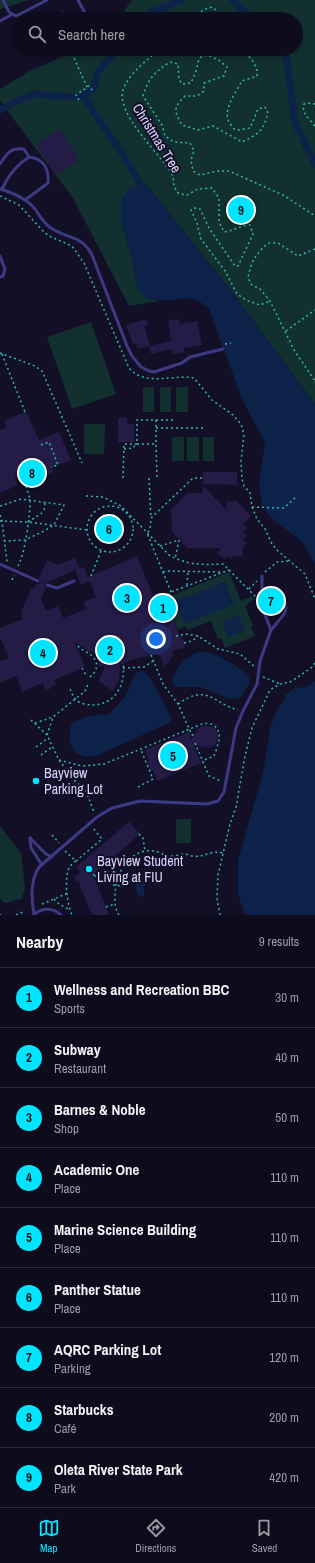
<!DOCTYPE html>
<meta charset="utf-8">
<style>
:root{--surface:#0e0b1c;--page:#1c1929;--text:#f1f3f6;--muted:#9b9ba3;--line:#2e2b3b;--accent:#00e5ff}
body{margin:0;font-family:"Archivo Narrow",sans-serif;background:var(--page);color:var(--text)}
.you{position:absolute;left:156px;top:639px;width:14px;height:14px;margin:-10px;border:3px solid #fff;border-radius:50%;background:#1a73e8;box-shadow:0 0 0 6px #1a73e833}
.badge{display:grid;place-items:center;width:26px;height:26px;border-radius:50%;background:var(--accent);color:#111;font-size:13px;font-weight:700}
.pin{position:absolute;translate:-50% -50%;border:2px solid #fff;box-shadow:0 1px 4px #0006}
.list{margin:0;padding:0;list-style:none}
h2{display:flex;justify-content:space-between;align-items:center;height:52px;margin:0;padding:0 16px;font-size:17px}
h2 small{font-size:13px;font-weight:400;color:var(--muted)}
.list li{display:grid;grid-template-columns:26px 1fr auto;gap:12px;align-items:center;box-sizing:border-box;height:60px;padding:0 16px;border-top:1px solid var(--line)}
.list b{display:block;font-size:15px;white-space:nowrap}
.list p{margin:0;font-size:13px;white-space:nowrap;color:var(--muted)}
.list em{font-size:13px;font-style:normal;color:var(--muted)}
.icon{flex:none;width:22px;height:22px;fill:none;stroke:currentColor;stroke-width:2;stroke-linecap:round;stroke-linejoin:round}
.map{position:relative;flex:none;width:315px;height:915px;overflow:hidden}
.search{position:absolute;background:var(--surface);box-shadow:0 2px 6px #0003;left:12px;right:12px;top:12px;height:44px;display:flex;align-items:center;gap:10px;box-sizing:border-box;padding:0 14px;border-radius:22px;color:var(--muted);font-size:15px}
.sheet{height:592px;background:var(--surface)}
nav{display:flex;justify-content:space-around;align-items:center;box-sizing:border-box;height:56px;border-top:1px solid var(--line);background:var(--surface);font-size:11px;color:var(--muted)}
nav a{display:grid;justify-items:center;gap:2px}
nav .on{color:var(--accent)}
.map>svg:first-child{display:block}
.green{fill:#12302f}
.water{fill:#0c2248}
.lines{fill:none;stroke-linecap:round;stroke-linejoin:round}
.canal{stroke:#0c2248;stroke-width:7}
.building{fill:#241b47;fill-rule:evenodd}
.path{stroke:#2fb8b0;stroke-width:1.5;stroke-dasharray:2 3;stroke-linecap:butt}
.service{stroke:#3d3a85;stroke-width:3}
.poi-dot{fill:#00e5ff;stroke:#130f26;stroke-width:1.5}
.labels{text-anchor:middle;dominant-baseline:central;stroke-width:4;stroke-linejoin:round;paint-order:stroke}
.street-label{font-size:14px;fill:#d9d4ff;stroke:#130f26}
.poi-label{font-size:14px;fill:#d9d4ff;stroke:#130f26;text-anchor:start}
</style>
<div class="map">
<svg width="315" height="915" viewBox="0 0 315 915">
<rect width="100%" height="100%" fill="#130f26"/>
<g class="green">
<path d="M0 0H30L0 9Z"/>
<path d="M132 0H315V404L232 292 147 185 140 184 121 220 130 252 146 297 159 301 129 306 73 198 0 101V89L28 72 79 49H296V19H118Z"/>
<path d="M91 322 116 394 72 409 47 337Z"/>
<rect x="143" y="387" width="11" height="25"/>
<rect x="160" y="387" width="11" height="25"/>
<rect x="176" y="387" width="12" height="25"/>
<path d="M84 424H105L104 454H84Z"/>
<rect x="172" y="437" width="12" height="24"/>
<rect x="187" y="437" width="12" height="24"/>
<rect x="203" y="437" width="11" height="24"/>
<path d="M229 572 241 601 252 596 255 599 249 602 248 605 245 606 253 626 251 627 255 636 225 648 221 638 218 639 211 621 188 630 186 626 178 630 166 601 168 600V597Z"/>
<rect x="176" y="819" width="15" height="24"/>
<path d="M0 826 21 853 25 887 22 899 4 903 0 898Z"/>
</g>
<g class="water">
<path d="M140 184 147 185 158 199 232 292 315 404V564L303 543 270 517 262 505 259 483 265 443 242 399 209 309 200 302 190 298 159 301 146 297 138 290 130 252 121 221V200L129 188Z"/>
<path d="M225 582 234 604 185 624 175 600 178 599V600Z"/>
<path d="M238 615 245 630 228 637 222 622Z"/>
<path d="M200 651C215 652 239 666 249 677L250 683 240 698 230 699 201 687H175L172 682C176 666 185 657 200 651Z"/>
<path d="M141 671 145 672 151 679 171 717V722L96 756C73 761 65 743 72 723L88 716 109 714 125 697 134 676 137 672Z"/>
<path d="M315 681V915H245L238 894V860L263 773 271 724 279 706 285 699V695L296 687 304 688Z"/>
<path d="M146 874 148 875 149 880 144 887V896L139 897 138 896 135 885 140 881 142 876Z"/>
</g>
<g class="lines">
<g class="canal">
<path d="M233 0 252 19"/>
<path d="M143 19 152 12 182 0"/>
<path d="M117 49 98 72 94 88 84 96C101 126 125 152 140 184"/>
<path d="M282 49 286 53 295 123 315 164"/>
<path d="M0 110 15 102 34 94 70 97 84 96"/>
</g>
</g>
<g class="building">
<path d="M63 10 68 19H46Z"/>
<path d="M29 49H47L33 56Z"/>
<path d="M60 129 79 160 55 175 36 144Z"/>
<path d="M146 319 148 325 144 326 150 345 138 349 136 343 133 344 126 325Z"/>
<path d="M179 319 180 324 197 321 202 345 184 348V352L173 354 172 349 151 354 149 346 171 341 168 320Z"/>
<path d="M26 411 39 440 59 432 71 460 51 468 53 472 31 481 28 473 15 478 18 485 0 493V430L7 427 4 421Z"/>
<path d="M118 418H127V424H134V442H118Z"/>
<path d="M203 472H237V485L203 484Z"/>
<path d="M203 486 227 510V501H237L251 516 243 524 247 528 243 532 247 536 243 539 247 543 243 547V556H234L231 559 227 556 224 559 217 553 221 548H187L172 532 171 510 187 493H203Z"/>
<path d="M137 556 157 606 166 602 181 638H183L185 648 173 650 172 657 168 663 164 666 159 654 134 659 120 665 119 680 113 691 99 681 105 666 99 667 96 654 88 651 74 641 85 667 54 680 56 685 51 686 52 688 46 690 43 683 22 692 16 676 0 683V661L9 658 0 637V628L23 619 21 613 31 589 35 587 36 584 41 583 39 578 47 560 58 565 75 558 79 568 84 567 88 578V577ZM75 570 81 585 90 581 96 597 83 602 86 609 63 618 58 606 46 611 41 599 46 588 44 585 45 583Z"/>
<path d="M205 725 213 727 216 729 218 736 216 744 210 748 194 745 201 763 157 781 153 770 150 771 147 762 149 761 145 750 189 732 191 739 199 728Z"/>
<path d="M129 822 140 834 93 875 109 915H92L78 881 76 882 74 877 80 872 76 867Z"/>
</g>
<g class="lines">
<g class="path">
<path d="M194 19 203 10 212 7 217 11 218 17 215 19 211 18 205 19"/>
<path d="M70 49 87 87"/>
<path d="M160 49C147 60 129 73 123 90 116 111 153 148 165 164 167 167 172 173 173 177 174 185 173 186 179 194L187 195 198 189 212 188 219 198V222L224 232C234 231 241 225 250 225L253 234 238 266H235L209 228 200 209 195 208 191 210 197 223 201 239 225 271 237 294 246 300 260 305 270 301"/>
<path d="M242 49C250 58 258 64 257 76L242 81C236 92 224 108 228 120 229 123 232 126 234 129L239 130 250 128 258 109 265 107 268 113C263 131 259 134 242 142L213 126 198 130 182 125C174 111 173 108 185 96H197L204 91V83L224 76 227 67 220 61 208 55 201 57 198 62 196 71 191 83 182 84 179 79 178 64 170 62C155 72 148 78 143 96L162 125 165 136 174 142 190 143 194 151 191 160 193 171 200 175 217 171H229L285 196 315 216"/>
<path d="M79 100 76 95 89 86 93 91"/>
<path d="M315 104 308 103 304 104C301 116 311 118 315 127"/>
<path d="M0 196 19 205 44 232 49 236 72 246 84 263 129 368C145 387 173 374 194 378L212 400 233 415 241 424 244 434 241 461 242 479 244 486 250 493 252 507 257 519 265 529 272 544 278 551 305 574 315 599"/>
<path d="M315 249 298 256 278 243H268C256 254 251 261 248 278L252 285 260 289 270 301 294 350 315 381"/>
<path d="M286 331 315 310"/>
<path d="M225 344 231 343"/>
<path d="M0 353 35 366 42 371 82 463"/>
<path d="M2 354 25 412"/>
<path d="M156 420V444"/>
<path d="M156 428H203"/>
<path d="M137 444H156L157 478"/>
<path d="M41 445 49 442 58 465 51 467"/>
<path d="M124 449 133 448 136 444"/>
<path d="M123 478 124 444H137V420H176"/>
<path d="M149 478 151 518"/>
<path d="M86 496 103 497 121 506 169 555C186 565 203 565 223 564L256 597"/>
<circle cx="110" cy="529" r="23"/>
<path d="M0 506 21 499 64 505 54 525 44 531 25 540 4 541"/>
<path d="M252 507 284 508 297 496"/>
<path d="M44 510 45 503"/>
<path d="M0 515 2 521 7 562"/>
<path d="M0 521 28 522 87 530"/>
<path d="M28 522 42 513"/>
<path d="M160 546 179 540 175 559"/>
<path d="M18 566C25 554 30 517 30 502 30 494 24 483 21 476"/>
<path d="M163 572 167 571 222 572"/>
<path d="M265 572 277 562 289 561"/>
<path d="M91 576 101 551"/>
<path d="M12 580 14 575"/>
<path d="M187 585 188 571"/>
<path d="M249 589 257 581"/>
<path d="M171 592 147 533 150 530 151 518 193 478H203"/>
<path d="M157 605 166 598 171 592 229 570"/>
<path d="M176 636 187 634 198 636 218 649 240 654 255 667"/>
<path d="M184 643 192 641 198 636"/>
<path d="M78 646C82 651 89 652 93 657 100 664 96 674 88 678"/>
<path d="M151 655 163 684 178 704 192 735H195"/>
<path d="M82 668 86 675"/>
<path d="M123 668 144 667 153 661"/>
<path d="M263 677 280 684"/>
<path d="M70 689C72 693 73 697 76 700 80 704 88 705 93 705 116 704 126 684 123 663"/>
<path d="M178 704C208 683 212 703 238 710"/>
<path d="M31 720 47 735 59 760 74 780 86 791 94 812"/>
<path d="M35 723 53 717"/>
<path d="M47 735 53 717 84 692 87 688 88 682"/>
<path d="M195 743 209 776 221 781"/>
<path d="M36 747 48 738"/>
<path d="M41 755 52 747"/>
<path d="M59 760 82 766 104 764 202 724 208 723C226 728 218 744 214 756L202 761"/>
<path d="M138 787 153 779 141 750"/>
<path d="M139 834 143 838 145 851"/>
<path d="M52 835 59 843"/>
<path d="M65 851 76 861C73 863 70 866 69 868 64 879 67 904 72 915"/>
<path d="M76 861 102 839 92 827"/>
<path d="M93 875 119 876 125 879"/>
<path d="M95 876 116 886 123 885"/>
<path d="M54 899 59 904 70 910"/>
<path d="M42 904 68 893"/>
<path d="M106 907 115 904"/>
<path d="M0 914V915"/>
<path d="M16 915 25 911"/>
<path d="M119 915C113 906 115 895 116 885 119 867 134 848 154 851 159 852 164 855 169 856 174 857 179 854 184 854 187 854 190 856 193 856 204 858 209 850 223 853"/>
<path d="M220 915 217 899 218 875 230 824 236 807 245 756 252 728 270 690 280 684 290 682 298 677 311 668 315 663"/>
</g>
<g class="service">
<path d="M3 0 9 12 16 16 47 0"/>
<path d="M78 0 88 19"/>
<path d="M0 21 11 15"/>
<path d="M0 164C7 154 10 147 24 149L29 157"/>
<path d="M0 189C13 193 26 198 35 209 40 216 44 224 51 228 67 239 82 235 92 255L127 346 132 356 141 367 149 371 154 372 182 363 190 357 223 349"/>
<path d="M2 189C8 176 16 165 29 157 44 159 49 168 48 183L25 200"/>
<path d="M0 256 5 269 3 276 0 277"/>
<path d="M0 564 38 581"/>
<path d="M262 576V593"/>
<path d="M47 585 57 588 74 581"/>
<path d="M269 590C279 591 290 604 284 614 280 620 275 625 271 630L259 600 262 593Z"/>
<path d="M30 838 31 848 42 865"/>
<path d="M30 838 46 854 52 857"/>
<path d="M34 914C31 898 30 881 39 867L97 817 112 808 140 801 207 804 218 801 224 792 236 728 243 711 257 684 260 661 271 630"/>
<path d="M34 914C43 908 52 907 61 915"/>
</g>
</g>
<g class="poi-dot">
<circle cx="36" cy="781" r="4"/>
<circle cx="89" cy="869" r="4"/>
</g>
<g class="labels">
<g class="street-label">
<text transform="translate(157 138) rotate(58)">Christmas Tree</text>
</g>
<g class="poi-label">
<text x="44" y="773">Bayview<tspan x="44" dy="16">Parking Lot</tspan></text>
<text x="97" y="861">Bayview Student<tspan x="97" dy="16">Living at FIU</tspan></text>
</g>
</g>
</svg>
<div class="you"></div>
<div class="pin badge" style="left:163px;top:608px">1</div>
<div class="pin badge" style="left:110px;top:650px">2</div>
<div class="pin badge" style="left:127px;top:598px">3</div>
<div class="pin badge" style="left:43px;top:653px">4</div>
<div class="pin badge" style="left:173px;top:756px">5</div>
<div class="pin badge" style="left:109px;top:529px">6</div>
<div class="pin badge" style="left:271px;top:601px">7</div>
<div class="pin badge" style="left:32px;top:473px">8</div>
<div class="pin badge" style="left:241px;top:210px">9</div>
<div class="search"><svg class="icon" aria-label="search" viewBox="0 0 24 24"><circle cx="10" cy="10" r="6"/><path d="M15 15l6 6"/></svg>Search here</div>
</div>
<section class="sheet">
<h2>Nearby<small>9 results</small></h2>
<ul class="list">
<li><span class="badge">1</span><div><b>Wellness and Recreation BBC</b><p>Sports</p></div><em>30 m</em></li>
<li><span class="badge">2</span><div><b>Subway</b><p>Restaurant</p></div><em>40 m</em></li>
<li><span class="badge">3</span><div><b>Barnes &amp; Noble</b><p>Shop</p></div><em>50 m</em></li>
<li><span class="badge">4</span><div><b>Academic One</b><p>Place</p></div><em>110 m</em></li>
<li><span class="badge">5</span><div><b>Marine Science Building</b><p>Place</p></div><em>110 m</em></li>
<li><span class="badge">6</span><div><b>Panther Statue</b><p>Place</p></div><em>110 m</em></li>
<li><span class="badge">7</span><div><b>AQRC Parking Lot</b><p>Parking</p></div><em>120 m</em></li>
<li><span class="badge">8</span><div><b>Starbucks</b><p>Café</p></div><em>200 m</em></li>
<li><span class="badge">9</span><div><b>Oleta River State Park</b><p>Park</p></div><em>420 m</em></li>
</ul>
</section>
<nav>
<a class="on"><svg class="icon" aria-label="map" viewBox="0 0 24 24"><path d="M3 6l6-2 6 2 6-2v14l-6 2-6-2-6 2zM9 4v14M15 6v14"/></svg>Map</a>
<a><svg class="icon" aria-label="directions" viewBox="0 0 24 24"><path d="M12 3l9 9-9 9-9-9zM9 14v-3h6M13 9l2 2-2 2"/></svg>Directions</a>
<a><svg class="icon" aria-label="saved" viewBox="0 0 24 24"><path d="M7 4h10v16l-5-4-5 4z"/></svg>Saved</a>
</nav>
